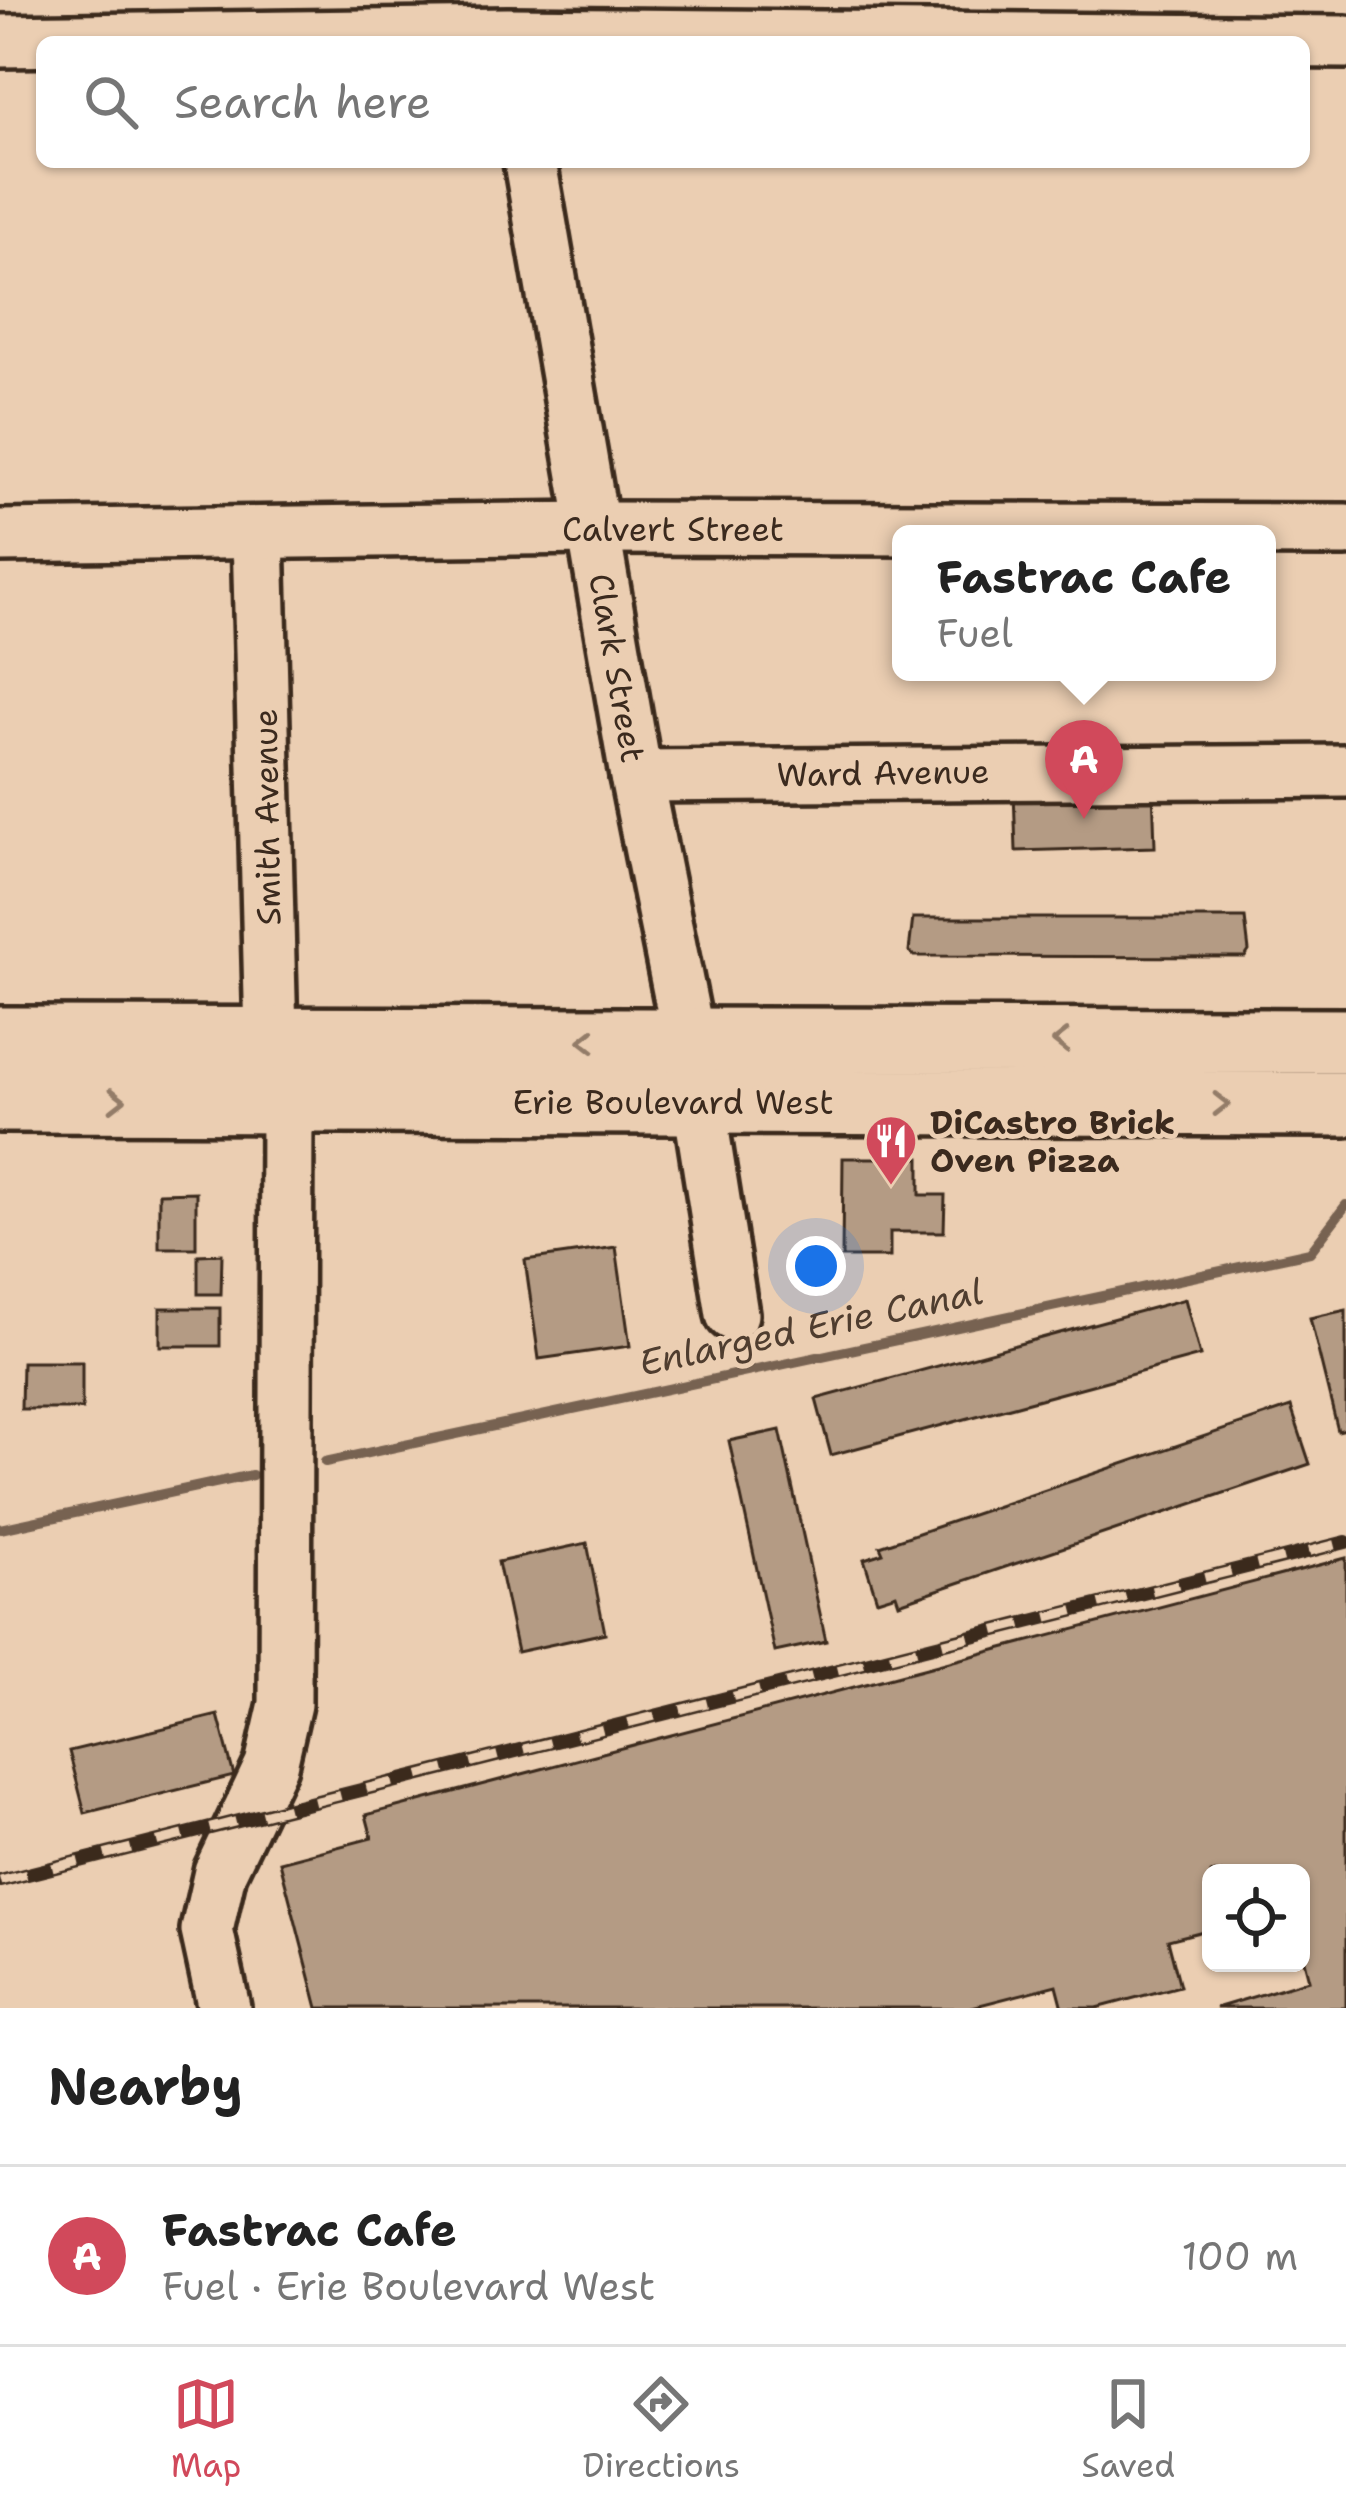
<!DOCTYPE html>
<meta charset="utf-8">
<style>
:root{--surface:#fff;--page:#f2f2f2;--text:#222;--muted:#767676;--line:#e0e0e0;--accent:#d1495b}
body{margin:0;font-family:"Shantell Sans",sans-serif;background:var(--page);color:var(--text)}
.controls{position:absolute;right:36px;bottom:36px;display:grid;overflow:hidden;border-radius:18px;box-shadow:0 3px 9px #0004}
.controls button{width:108px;height:108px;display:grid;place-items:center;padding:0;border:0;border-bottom:3px solid var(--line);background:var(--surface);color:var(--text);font:60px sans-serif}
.you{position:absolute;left:816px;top:1266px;width:42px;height:42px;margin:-30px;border:9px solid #fff;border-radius:50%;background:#1a73e8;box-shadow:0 0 0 18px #1a73e833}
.badge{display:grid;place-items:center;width:78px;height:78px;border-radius:50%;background:var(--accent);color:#fff;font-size:39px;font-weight:700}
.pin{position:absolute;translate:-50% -99px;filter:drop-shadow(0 3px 6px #0008)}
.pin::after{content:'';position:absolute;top:63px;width:42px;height:36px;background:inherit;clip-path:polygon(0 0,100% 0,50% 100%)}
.popup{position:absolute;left:892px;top:525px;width:384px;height:156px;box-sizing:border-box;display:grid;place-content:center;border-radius:18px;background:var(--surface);filter:drop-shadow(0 3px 9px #0005);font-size:39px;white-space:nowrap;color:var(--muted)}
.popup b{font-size:45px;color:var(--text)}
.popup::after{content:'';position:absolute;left:50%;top:100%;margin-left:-24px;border:24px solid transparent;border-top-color:var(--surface)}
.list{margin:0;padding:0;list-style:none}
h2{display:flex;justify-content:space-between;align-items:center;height:156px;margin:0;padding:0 48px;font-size:51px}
h2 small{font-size:39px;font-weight:400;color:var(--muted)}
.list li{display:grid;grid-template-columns:78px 1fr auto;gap:36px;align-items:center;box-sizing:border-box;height:180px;padding:0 48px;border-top:3px solid var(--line)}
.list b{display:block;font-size:45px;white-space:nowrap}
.list p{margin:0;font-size:39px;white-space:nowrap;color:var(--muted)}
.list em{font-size:39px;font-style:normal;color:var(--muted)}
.icon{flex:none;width:66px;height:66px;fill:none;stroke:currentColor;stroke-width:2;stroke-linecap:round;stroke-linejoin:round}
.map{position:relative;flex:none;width:1346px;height:2008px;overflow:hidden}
.search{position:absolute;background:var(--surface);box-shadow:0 3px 9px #0004;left:36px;right:36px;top:36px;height:132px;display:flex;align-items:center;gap:30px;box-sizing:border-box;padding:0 42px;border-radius:18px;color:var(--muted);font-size:45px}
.sheet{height:336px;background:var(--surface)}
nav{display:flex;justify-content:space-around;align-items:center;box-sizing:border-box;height:168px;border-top:3px solid var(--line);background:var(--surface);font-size:33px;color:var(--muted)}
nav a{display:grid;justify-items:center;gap:6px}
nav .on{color:var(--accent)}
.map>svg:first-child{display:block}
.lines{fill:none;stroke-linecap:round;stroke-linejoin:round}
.stream{stroke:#776251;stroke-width:10}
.building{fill:#b49b84;stroke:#3b2a1e;stroke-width:3}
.minor-casing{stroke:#3b2a1e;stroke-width:60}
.major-casing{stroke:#3b2a1e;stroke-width:72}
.minor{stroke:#ebceb2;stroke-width:51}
.major{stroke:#ebceb2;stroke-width:63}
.rail-casing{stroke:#3b2a1e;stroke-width:14}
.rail{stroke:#ebceb2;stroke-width:9;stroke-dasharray:27;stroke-linecap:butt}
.oneway{stroke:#937c68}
.labels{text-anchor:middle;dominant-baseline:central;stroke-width:10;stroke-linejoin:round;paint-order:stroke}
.street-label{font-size:33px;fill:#3b2a1e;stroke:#ebceb2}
.poi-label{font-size:33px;font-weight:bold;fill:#3b2a1e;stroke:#ebceb2;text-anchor:start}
.water-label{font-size:36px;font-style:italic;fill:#4f3d2f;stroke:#ebceb2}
</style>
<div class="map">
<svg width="1346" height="2008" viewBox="0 0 1346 2008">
<rect width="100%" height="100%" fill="#ebceb2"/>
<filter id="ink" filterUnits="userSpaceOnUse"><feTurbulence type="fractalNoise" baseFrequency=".00833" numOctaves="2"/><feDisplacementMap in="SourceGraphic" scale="24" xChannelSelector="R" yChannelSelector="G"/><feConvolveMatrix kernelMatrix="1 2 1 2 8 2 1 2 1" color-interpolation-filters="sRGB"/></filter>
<g filter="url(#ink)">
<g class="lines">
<g class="stream">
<path d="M325 1462 1310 1252 1346 1205"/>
<path d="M0 1529 252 1475"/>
</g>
</g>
<g class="building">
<path d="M1153 787 1155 847 1016 851 1014 791Z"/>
<path d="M913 918H1245L1249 951 1245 957 914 956 909 951Z"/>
<path d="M843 1158H920V1195H945L944 1232H890V1257H842Z"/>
<path d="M196 1192V1248H159V1193Z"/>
<path d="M616 1247 630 1346 539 1359 525 1260Z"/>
<path d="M222 1254 221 1294H198V1255Z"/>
<path d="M1185 1299 1200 1356 831 1455 816 1399Z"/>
<rect x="160" y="1308" width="60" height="38"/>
<path d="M1346 1310V1429L1338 1431 1310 1318Z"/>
<path d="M22 1362H82V1409H21Z"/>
<path d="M1291 1407 1310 1464 899 1603 896 1594 877 1600 864 1559 883 1553 880 1546Z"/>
<path d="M780 1430 826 1641 775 1652 729 1441Z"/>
<path d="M587 1543 605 1633 517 1652 498 1562Z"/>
<path d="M1346 1558V2008H1216L1309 1980 1301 1949V1873H1211V1929L1168 1940 1180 1986 1097 2008H1063L1057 1985 968 2008H318L280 1862 372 1838 366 1815Z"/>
<path d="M218 1715 234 1776 85 1813 69 1751Z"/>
</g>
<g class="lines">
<g class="minor-casing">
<g id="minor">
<path d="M0 41 508 34 1346 42"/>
<path d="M530 162 636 776 689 1041 732 1314"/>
<path d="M258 534 272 1076"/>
<path d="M0 536 593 528 1346 530"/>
<path d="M636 776 1346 771"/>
<path d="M224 2008 207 1930 220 1872 271 1765 285 1704 287 1102"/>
</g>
</g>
<g class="major-casing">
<g id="major">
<path d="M0 1039 1346 1041"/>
<path d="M0 1100 1346 1104"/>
</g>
</g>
<use href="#minor" class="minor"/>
<use href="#major" class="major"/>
<g class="rail-casing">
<path id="rail" d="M0 1881 1346 1542"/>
</g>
<use href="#rail" class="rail"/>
</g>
<defs><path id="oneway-chevron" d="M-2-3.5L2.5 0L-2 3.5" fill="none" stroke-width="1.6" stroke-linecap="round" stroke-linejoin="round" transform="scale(3)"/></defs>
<g class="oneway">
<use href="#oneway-chevron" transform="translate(587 1041) rotate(-180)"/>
<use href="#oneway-chevron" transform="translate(1061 1041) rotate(-180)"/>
<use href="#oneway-chevron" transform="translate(117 1100)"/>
<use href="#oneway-chevron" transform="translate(1221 1104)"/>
</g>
</g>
<defs>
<g id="restaurant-pin" transform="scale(2.7)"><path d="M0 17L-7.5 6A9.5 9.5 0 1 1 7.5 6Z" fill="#d1495b" stroke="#ebceb2"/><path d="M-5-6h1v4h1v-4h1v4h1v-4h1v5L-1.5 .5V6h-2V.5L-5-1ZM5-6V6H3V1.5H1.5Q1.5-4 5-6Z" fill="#fff"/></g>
</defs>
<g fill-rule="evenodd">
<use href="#restaurant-pin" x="891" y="1141"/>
</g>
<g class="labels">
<g class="street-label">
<text x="673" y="529">Calvert Street</text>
<text transform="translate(617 668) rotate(80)">Clark Street</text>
<text transform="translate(883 773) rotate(-1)">Ward Avenue</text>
<text transform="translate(267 817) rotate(-91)">Smith Avenue</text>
<text x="673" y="1102">Erie Boulevard West</text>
</g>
<g class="poi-label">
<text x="930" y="1122">DiCastro Brick<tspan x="930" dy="38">Oven Pizza</tspan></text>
</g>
<g class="water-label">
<text transform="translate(811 1327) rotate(-12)">Enlarged Erie Canal</text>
</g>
</g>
</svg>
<div class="controls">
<button><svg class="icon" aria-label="locate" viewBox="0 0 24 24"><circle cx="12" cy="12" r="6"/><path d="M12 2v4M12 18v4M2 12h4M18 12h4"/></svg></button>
</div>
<div class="you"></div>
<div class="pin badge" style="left:1084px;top:819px">A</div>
<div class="popup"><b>Fastrac Cafe</b>Fuel</div>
<div class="search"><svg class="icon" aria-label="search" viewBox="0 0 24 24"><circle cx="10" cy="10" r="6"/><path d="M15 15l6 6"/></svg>Search here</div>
</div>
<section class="sheet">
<h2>Nearby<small></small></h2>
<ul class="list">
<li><span class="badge">A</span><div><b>Fastrac Cafe</b><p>Fuel · Erie Boulevard West</p></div><em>100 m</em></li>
</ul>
</section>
<nav>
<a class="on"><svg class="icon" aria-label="map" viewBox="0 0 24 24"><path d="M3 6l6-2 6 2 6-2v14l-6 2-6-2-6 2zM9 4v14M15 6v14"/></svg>Map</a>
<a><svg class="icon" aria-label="directions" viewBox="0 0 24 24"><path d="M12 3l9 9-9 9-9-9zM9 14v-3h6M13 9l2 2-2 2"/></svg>Directions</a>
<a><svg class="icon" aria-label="saved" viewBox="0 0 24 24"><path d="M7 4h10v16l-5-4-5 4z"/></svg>Saved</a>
</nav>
